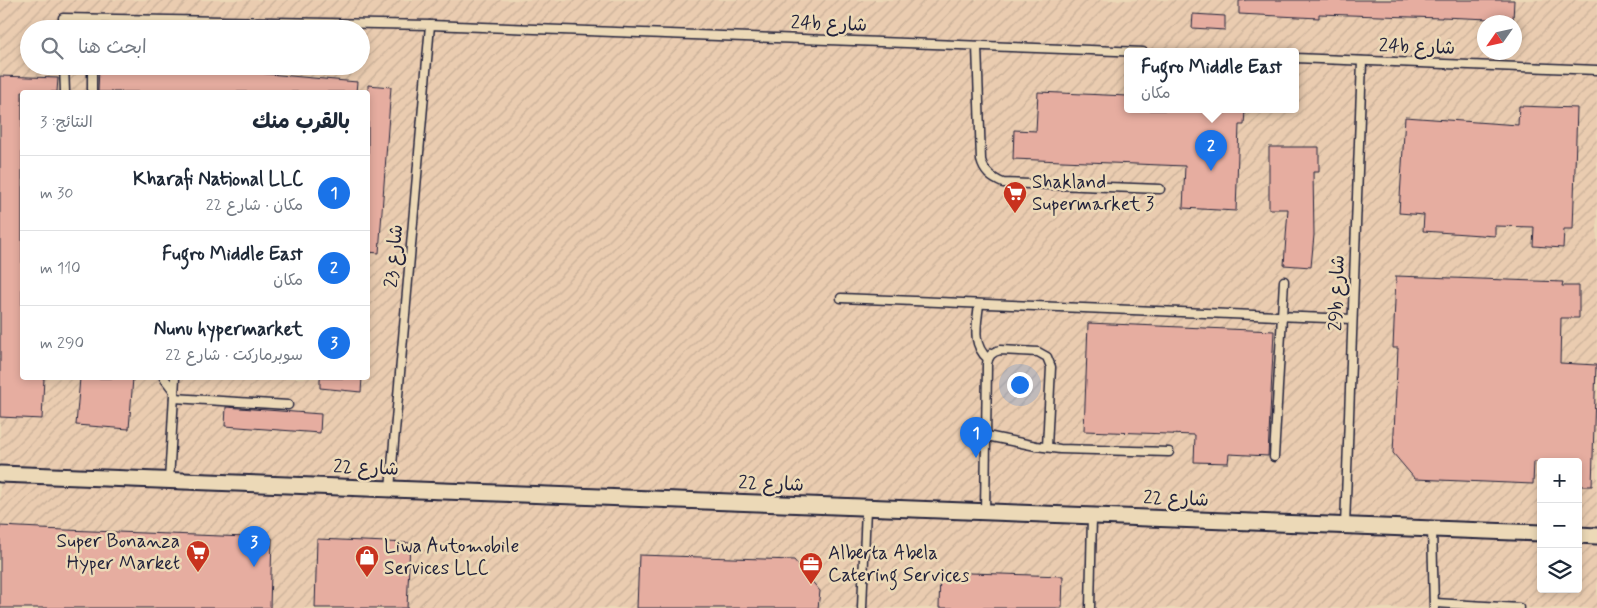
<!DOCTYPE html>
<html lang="ar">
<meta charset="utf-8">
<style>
:root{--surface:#fff;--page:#f2f2f3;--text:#1f2937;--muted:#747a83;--line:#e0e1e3;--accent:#1a73e8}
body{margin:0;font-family:Mynerve,"Playpen Sans Arabic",sans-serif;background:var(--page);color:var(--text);direction:rtl}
.controls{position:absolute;right:15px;bottom:15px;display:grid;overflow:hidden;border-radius:5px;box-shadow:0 2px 8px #0003}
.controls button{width:45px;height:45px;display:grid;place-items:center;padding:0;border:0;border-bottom:1px solid var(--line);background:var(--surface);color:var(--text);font:25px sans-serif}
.compass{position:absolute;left:1477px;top:15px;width:45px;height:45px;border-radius:50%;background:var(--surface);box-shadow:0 2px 8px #0003;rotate:236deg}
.you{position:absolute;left:1019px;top:384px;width:18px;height:18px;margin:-12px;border:4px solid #fff;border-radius:50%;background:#1a73e8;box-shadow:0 0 0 8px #1a73e833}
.badge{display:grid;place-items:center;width:32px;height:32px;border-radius:50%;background:var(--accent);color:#fff;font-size:16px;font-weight:700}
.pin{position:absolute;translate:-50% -41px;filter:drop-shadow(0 1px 2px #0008)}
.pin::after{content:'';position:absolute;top:26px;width:18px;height:15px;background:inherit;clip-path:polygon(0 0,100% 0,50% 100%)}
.popup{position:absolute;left:1124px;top:48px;width:175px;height:65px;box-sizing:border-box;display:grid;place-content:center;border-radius:5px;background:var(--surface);filter:drop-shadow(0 1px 4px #0005);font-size:16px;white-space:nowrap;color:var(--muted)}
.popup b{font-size:19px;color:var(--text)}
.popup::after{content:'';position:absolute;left:50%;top:100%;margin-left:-10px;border:10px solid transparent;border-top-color:var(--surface)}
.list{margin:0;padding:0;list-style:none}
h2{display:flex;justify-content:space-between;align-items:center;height:65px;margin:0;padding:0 20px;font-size:21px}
h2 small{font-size:16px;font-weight:400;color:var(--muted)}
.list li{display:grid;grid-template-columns:32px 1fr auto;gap:15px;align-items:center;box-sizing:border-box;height:75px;padding:0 20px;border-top:1px solid var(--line)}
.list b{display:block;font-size:19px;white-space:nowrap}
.list p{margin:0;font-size:16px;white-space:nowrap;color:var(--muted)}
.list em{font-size:16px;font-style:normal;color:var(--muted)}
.icon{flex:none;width:28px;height:28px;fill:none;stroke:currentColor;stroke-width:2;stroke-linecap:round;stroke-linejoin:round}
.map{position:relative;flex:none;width:1597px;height:608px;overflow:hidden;direction:ltr}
.search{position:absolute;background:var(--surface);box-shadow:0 2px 8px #0003;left:20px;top:20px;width:350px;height:55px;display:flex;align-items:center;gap:12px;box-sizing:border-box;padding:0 18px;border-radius:28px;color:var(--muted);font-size:19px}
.panel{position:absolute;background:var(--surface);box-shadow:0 2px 8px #0003;left:20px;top:90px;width:350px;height:290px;border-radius:5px;direction:rtl}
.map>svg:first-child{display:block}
.industrial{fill:url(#industrial-furrows);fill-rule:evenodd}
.building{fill:#e6ada0;stroke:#22223b}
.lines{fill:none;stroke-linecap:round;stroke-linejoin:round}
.service-casing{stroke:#22223b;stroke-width:11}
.minor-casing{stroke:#22223b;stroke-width:19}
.service{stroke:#ecd9b7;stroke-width:8}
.minor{stroke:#ecd9b7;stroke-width:15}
.labels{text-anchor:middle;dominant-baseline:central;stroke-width:5;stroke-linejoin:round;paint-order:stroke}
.street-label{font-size:19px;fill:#22223b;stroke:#ecd9b7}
.poi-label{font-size:19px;fill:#22223b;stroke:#ecd9b7;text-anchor:start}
</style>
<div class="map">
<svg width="1597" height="608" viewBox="0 0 1597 608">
<defs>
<pattern id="industrial-furrows" width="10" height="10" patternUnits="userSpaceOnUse" patternTransform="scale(1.25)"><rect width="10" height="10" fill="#eaccb0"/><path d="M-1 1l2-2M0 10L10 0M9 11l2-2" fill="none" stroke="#c8af98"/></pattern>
</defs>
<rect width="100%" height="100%" fill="#ecd9b7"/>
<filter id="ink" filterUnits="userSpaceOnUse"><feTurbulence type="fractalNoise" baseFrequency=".02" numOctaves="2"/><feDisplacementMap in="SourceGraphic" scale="10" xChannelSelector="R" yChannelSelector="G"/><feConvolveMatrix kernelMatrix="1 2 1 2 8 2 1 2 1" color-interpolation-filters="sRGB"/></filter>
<g filter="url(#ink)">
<path class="industrial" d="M0 0H1597V608H0ZM1484 22H1514V52H1484ZM29 29H361V66H29ZM1127 52H1295V110H1127ZM22 92H368V378H22ZM1541 462H1578V589H1541Z"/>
<g class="building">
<path d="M1514 0 1513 20 1442 17V18L1319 14V18L1239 14V1L1247 0Z"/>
<path d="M1193 14 1225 16V30L1192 28Z"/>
<path d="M99 66H180L357 82 356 92H98Z"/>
<path d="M0 76 58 78 57 92H22V378H44L42 419 0 417Z"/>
<path d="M368 85 391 87 379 253 368 252Z"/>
<path d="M1038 92 1127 96V110H1245L1244 125H1239L1236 211 1183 208 1185 166 1013 159 1014 130 1036 131Z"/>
<path d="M1519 106 1577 108 1573 229H1564L1563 248 1533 246 1534 227 1495 226V236L1423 231 1424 215 1399 213 1405 117 1518 125Z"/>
<path d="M1269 147H1319V172H1313L1314 235 1311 267 1284 265 1288 209H1269Z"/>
<path d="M1396 276 1563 282 1562 286H1579V318H1561L1560 363 1596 365 1592 486H1578V462H1534L1533 484 1415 479 1393 453 1398 348H1393Z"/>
<path d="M1088 323 1274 331 1268 456 1229 454 1228 463 1194 462 1195 435 1084 431Z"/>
<path d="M80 378H133L129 429 76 425Z"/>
<path d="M320 378H362L361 392 320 388Z"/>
<path d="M226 407 321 414 320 433 225 426Z"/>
<path d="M0 526 40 528V529L272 538 270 608H0Z"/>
<path d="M317 539 410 543 407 608H315Z"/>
<path d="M639 555 794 560 820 591 818 608H637Z"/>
<path d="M940 572 1063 576 1062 608H939Z"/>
</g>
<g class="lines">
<g class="service-casing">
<g id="service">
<path d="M92 19V29"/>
<path d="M63 29V18L430 25 1143 52"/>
<path d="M977 46 981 160C984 172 991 178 1003 183L1160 189"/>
<path d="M1295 58 1597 70"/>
<path d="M64 66 65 92"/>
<path d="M92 66V92"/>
<path d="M841 298 1352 319"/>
<path d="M979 304C977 324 971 344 988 359"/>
<path d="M164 378 174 391"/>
<path d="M174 398 288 405"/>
<path d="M987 436 1036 446 1060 449 1169 452"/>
<path d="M1274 457 1284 281"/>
<path d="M169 481 175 378"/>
<path d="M390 489 430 25"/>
<path d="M985 512 987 364C988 356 992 352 1000 350L1038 352 1047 357 1051 367 1047 447"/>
<path d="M1345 526 1362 61"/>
<path d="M1432 528 1434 608"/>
<path d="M1435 603 1519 608"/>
<path d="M862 608 866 508"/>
<path d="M1090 608 1092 516"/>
</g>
</g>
<g class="minor-casing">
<g id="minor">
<path d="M0 474 1541 533"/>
<path d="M1578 535 1597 536"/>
</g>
</g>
<use href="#service" class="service"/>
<use href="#minor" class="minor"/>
</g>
</g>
<defs>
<g id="supermarket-pin" transform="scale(1.25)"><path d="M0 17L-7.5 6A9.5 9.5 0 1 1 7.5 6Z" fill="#c8321e" stroke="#ecd9b7"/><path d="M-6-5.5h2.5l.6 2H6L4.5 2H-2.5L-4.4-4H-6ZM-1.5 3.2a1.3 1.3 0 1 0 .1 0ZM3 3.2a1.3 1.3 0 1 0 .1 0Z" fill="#fff"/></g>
<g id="shop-pin" transform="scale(1.25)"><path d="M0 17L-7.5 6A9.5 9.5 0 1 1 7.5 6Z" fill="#c8321e" stroke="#ecd9b7"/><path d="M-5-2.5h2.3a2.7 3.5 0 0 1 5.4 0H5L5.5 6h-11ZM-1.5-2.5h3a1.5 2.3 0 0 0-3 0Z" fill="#fff"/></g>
<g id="office-pin" transform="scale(1.25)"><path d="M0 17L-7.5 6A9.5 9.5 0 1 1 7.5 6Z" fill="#c8321e" stroke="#ecd9b7"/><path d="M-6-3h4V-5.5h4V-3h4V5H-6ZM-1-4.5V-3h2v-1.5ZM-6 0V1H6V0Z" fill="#fff"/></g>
</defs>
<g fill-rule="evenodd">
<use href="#supermarket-pin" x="1015" y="193"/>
<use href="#supermarket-pin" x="198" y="552"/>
<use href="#shop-pin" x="367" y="557"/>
<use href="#office-pin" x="811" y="564"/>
</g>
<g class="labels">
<g class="street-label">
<text transform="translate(829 24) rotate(2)">24b شارع</text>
<text transform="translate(1417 47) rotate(2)">24b شارع</text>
<text transform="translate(394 256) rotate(-85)">شارع 23</text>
<text transform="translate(1337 293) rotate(-88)">29b شارع</text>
<text transform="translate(366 468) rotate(2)">شارع 22</text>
<text transform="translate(771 484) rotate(2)">شارع 22</text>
<text transform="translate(1176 499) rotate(2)">شارع 22</text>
</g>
<g class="poi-label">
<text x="1032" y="182">Shakland<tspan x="1032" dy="22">Supermarket 3</tspan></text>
<text x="180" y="541" text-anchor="end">Super Bonanza<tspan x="180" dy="22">Hyper Market</tspan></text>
<text x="384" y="546">Liwa Automobile<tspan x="384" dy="22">Services LLC</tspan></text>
<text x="828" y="553">Alberta Abela<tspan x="828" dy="22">Catering Services</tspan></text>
</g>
</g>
</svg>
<div class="controls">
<button>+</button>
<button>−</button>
<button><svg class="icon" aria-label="layers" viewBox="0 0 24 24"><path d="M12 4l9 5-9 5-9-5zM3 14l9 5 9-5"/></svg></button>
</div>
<svg class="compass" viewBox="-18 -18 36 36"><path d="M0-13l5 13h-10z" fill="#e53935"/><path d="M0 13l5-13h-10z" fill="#747a83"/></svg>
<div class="you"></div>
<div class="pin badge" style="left:976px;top:458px">1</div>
<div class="pin badge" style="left:1211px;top:171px">2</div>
<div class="popup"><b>Fugro Middle East</b>مكان</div>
<div class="pin badge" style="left:254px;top:567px">3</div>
<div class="search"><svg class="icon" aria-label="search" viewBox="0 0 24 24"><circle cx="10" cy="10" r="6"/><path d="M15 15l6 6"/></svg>ابحث هنا</div>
<section class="panel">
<h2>بالقرب منك<small>النتائج: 3</small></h2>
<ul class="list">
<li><span class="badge">1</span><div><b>Kharafi National LLC</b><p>مكان · شارع 22</p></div><em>30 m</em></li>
<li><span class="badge">2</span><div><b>Fugro Middle East</b><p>مكان</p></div><em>110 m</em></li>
<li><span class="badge">3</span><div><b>Nunu hypermarket</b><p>سوبرماركت · شارع 22</p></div><em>290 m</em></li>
</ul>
</section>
</div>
